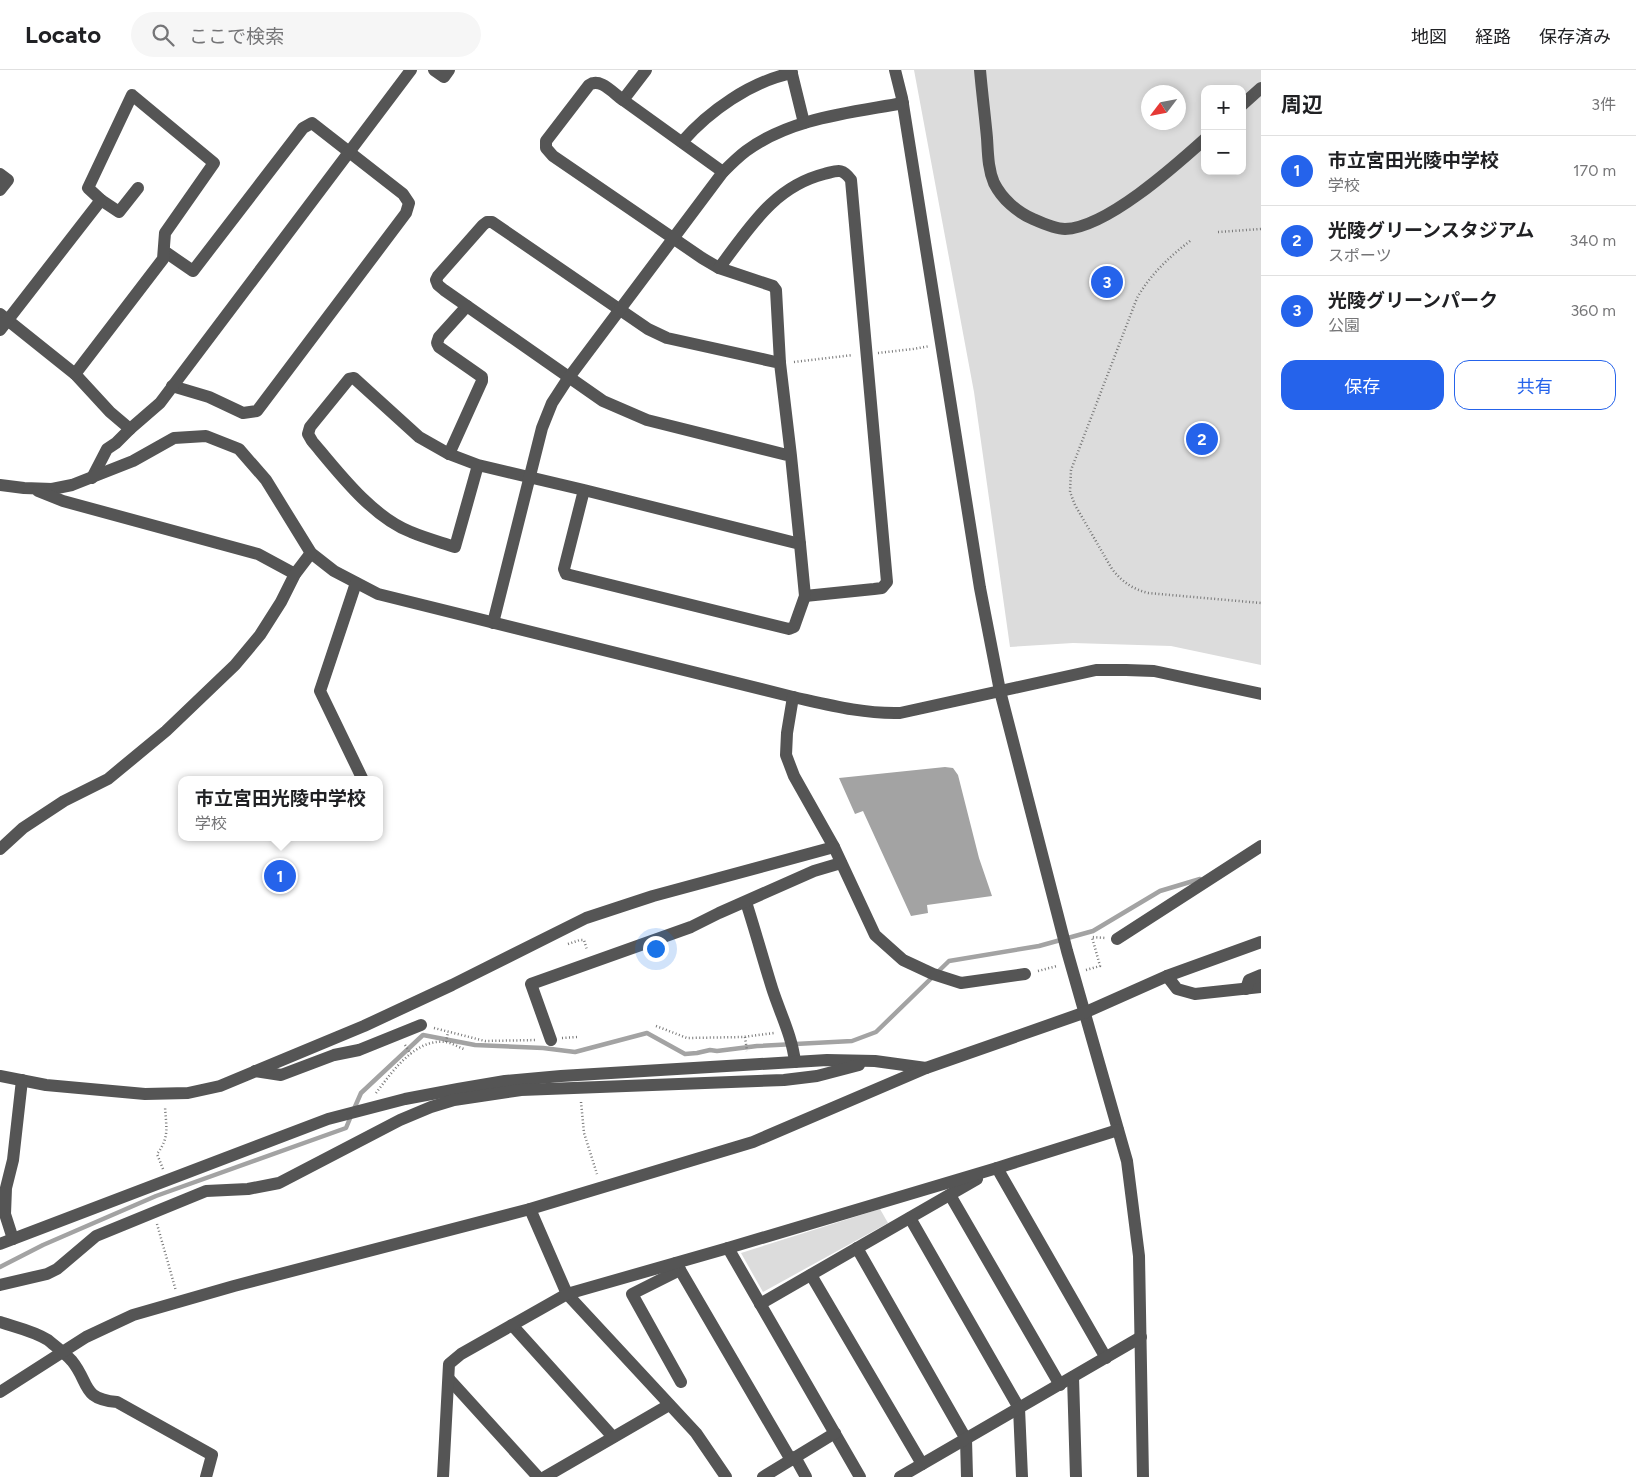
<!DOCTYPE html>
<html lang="ja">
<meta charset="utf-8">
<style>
:root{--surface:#fff;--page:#f6f6f6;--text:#202124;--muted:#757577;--line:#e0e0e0;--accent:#2563eb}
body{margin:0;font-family:Figtree,"Noto Sans JP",sans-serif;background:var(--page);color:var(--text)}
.controls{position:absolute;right:15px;top:15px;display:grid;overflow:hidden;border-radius:10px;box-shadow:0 2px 8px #0003}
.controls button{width:45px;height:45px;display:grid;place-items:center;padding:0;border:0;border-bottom:1px solid var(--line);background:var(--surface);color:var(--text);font:25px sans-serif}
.compass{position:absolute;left:1141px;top:15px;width:45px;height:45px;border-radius:50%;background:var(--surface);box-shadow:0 2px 8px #0003;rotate:238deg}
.you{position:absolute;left:655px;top:878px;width:18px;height:18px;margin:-12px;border:4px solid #fff;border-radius:50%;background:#1a73e8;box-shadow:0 0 0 8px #1a73e833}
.badge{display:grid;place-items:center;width:32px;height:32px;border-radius:50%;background:var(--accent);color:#fff;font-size:16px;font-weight:700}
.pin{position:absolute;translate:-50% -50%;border:2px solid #fff;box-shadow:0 1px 5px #0006}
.popup{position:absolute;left:178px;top:706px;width:205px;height:65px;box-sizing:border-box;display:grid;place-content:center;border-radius:10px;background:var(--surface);filter:drop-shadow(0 1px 4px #0005);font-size:16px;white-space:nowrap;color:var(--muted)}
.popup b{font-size:19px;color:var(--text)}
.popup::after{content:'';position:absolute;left:50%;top:100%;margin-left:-10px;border:10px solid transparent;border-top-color:var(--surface)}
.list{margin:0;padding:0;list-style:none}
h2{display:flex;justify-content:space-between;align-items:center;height:65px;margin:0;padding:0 20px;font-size:21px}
h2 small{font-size:16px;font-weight:400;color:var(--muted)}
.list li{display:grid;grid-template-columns:32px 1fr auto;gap:15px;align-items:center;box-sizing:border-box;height:70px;padding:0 20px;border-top:1px solid var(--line)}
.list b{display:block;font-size:19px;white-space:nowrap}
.list p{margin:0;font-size:16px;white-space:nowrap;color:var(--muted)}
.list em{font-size:16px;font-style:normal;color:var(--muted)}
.actions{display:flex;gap:10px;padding:15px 20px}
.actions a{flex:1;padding:11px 0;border:1px solid var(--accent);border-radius:15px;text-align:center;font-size:18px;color:var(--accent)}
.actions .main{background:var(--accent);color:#fff}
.icon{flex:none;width:28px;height:28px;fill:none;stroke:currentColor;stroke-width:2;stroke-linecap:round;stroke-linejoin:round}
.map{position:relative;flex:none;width:1261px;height:1407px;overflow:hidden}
header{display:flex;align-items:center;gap:30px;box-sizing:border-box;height:70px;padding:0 25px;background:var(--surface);border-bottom:1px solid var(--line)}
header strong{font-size:24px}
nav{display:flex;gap:28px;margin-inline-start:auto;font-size:18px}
.search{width:350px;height:45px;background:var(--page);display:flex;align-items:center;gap:12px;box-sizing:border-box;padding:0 18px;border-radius:28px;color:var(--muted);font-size:19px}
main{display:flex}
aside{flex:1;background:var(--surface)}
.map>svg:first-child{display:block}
.green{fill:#dcdcdc;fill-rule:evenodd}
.water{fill:#a3a3a3}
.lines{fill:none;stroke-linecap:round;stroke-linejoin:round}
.stream{stroke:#a3a3a3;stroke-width:4.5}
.path{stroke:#777;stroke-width:2.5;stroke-dasharray:1 2.5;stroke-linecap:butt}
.minor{stroke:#555;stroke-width:12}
</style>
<header>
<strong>Locato</strong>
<div class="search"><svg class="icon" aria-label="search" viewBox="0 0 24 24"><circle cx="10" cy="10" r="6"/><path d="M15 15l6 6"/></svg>ここで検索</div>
<nav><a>地図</a><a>経路</a><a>保存済み</a></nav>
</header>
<main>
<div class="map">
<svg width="1261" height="1407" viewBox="0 0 1261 1407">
<rect width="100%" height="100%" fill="#fff"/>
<g class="green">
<path d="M914 0H1261V595L1171 576 1073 573 1010 577 974 322ZM1205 19H1242V101H1205ZM1148 22H1178V52H1148Z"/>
<path d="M880 1139 888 1153 763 1222 741 1183Z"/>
</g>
<path class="water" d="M945 697 953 698 958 705 979 788 992 826 927 835 928 843 911 846 863 741 855 744 839 708Z"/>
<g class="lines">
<g class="stream">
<path d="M354 1039 361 1023 423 965 475 975 543 978 575 982 647 963 685 984 697 983 710 980 717 981 757 976 852 971 876 962 949 891 1039 876 1093 861 1160 821 1200 809"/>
<path d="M0 1197 43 1175 156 1126 346 1058 351 1046"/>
</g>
<g class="path">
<path d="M1218 162 1261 159"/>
<path d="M1190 171C1169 187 1150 205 1137 228L1071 400 1070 422 1075 435 1112 499C1122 512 1133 519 1148 523L1261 533"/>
<path d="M878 283 913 279 930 276"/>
<path d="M794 292 853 285"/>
<path d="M568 874 580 870H584L587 880"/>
<path d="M1086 900 1100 896 1092 867 1105 868"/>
<path d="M1038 901 1057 896"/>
<path d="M656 956 687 968 743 967 774 963"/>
<path d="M434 958 485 971 537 970"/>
<path d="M745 967 747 981"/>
<path d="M562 968 578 967"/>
<path d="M446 972 448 962"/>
<path d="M405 975 411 984"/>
<path d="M376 1023C392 1002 415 968 446 972 452 973 458 977 464 979"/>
<path d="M581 1032 584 1063 597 1104"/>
<path d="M163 1099 157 1084C170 1067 166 1057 165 1036"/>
<path d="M157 1154 176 1221"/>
</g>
<g class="minor">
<path d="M434 0 444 7 449 0"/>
<path d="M646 0 623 30 723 102"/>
<path d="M791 0 804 53"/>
<path d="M895 0 902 28 980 518 1000 621 1067 881 1127 1091 1139 1186 1143 1407"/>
<path d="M980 0C982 23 985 46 987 68 988 84 988 99 994 113 1002 129 1017 142 1033 149 1042 153 1055 159 1065 159 1106 158 1175 96 1205 69"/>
<path d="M623 30C613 23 600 7 589 15L546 71V78L553 86 702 188 719 198 773 216 776 220 780 293"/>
<path d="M1242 35 1261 18"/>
<path d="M682 72C709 41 750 12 792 3"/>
<path d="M0 104 8 110 0 120"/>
<path d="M101 130 119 142 138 118"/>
<path d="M164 181 193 201 303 58 312 53 403 124 409 133 406 143 257 341 243 343 209 327 172 316"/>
<path d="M719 198C749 159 773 117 824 104 837 101 842 97 851 110L887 512 882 518 874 519 805 526"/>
<path d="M0 244 75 304 110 342 130 359"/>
<path d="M0 260 101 130 88 118 132 25 214 93 165 163 163 189 75 304"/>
<path d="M449 384 482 311V307L439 277 437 273 439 267 467 236"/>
<path d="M791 386 780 293 667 268 648 259 492 152H487L483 155 438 206 436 210 438 215 444 220 603 331 647 350 791 386 800 474"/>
<path d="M478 395 455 477C440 472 425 468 411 462 372 447 338 402 312 371L308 364 310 357 349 309 354 308 419 367 449 384 478 395 584 420 800 474 805 526 794 557 789 559 566 504 564 499 584 420"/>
<path d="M92 408 107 379 116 373 130 359 160 333 411 0"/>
<path d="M0 415 24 418 52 419 72 415 133 391 174 368 206 366 239 379 266 410 311 483 334 501 378 524 793 627C829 635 863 644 900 643L1096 600H1126L1154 601 1261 624"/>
<path d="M38 421 63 431 258 484 295 504"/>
<path d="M356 513 320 621 363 710"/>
<path d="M493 553 542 358 552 333 567 310 723 102C730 95 738 87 746 81 791 48 849 43 903 33"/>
<path d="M793 627 787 663 786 685 794 706 834 777 875 865 903 890 933 904 961 913 1025 904"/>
<path d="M0 779 23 758 64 731 108 709 166 661 235 595 260 565 281 532 295 504 311 483"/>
<path d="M746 832C755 860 763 889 772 918 780 943 792 966 795 992"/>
<path d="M1117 869 1261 776"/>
<path d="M1167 906 1177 919 1195 924 1261 917"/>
<path d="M1246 919 1249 910 1261 905"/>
<path d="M551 970 531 914 691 857 719 843 814 801 841 793"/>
<path d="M255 1001 281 1005 334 985 359 980 421 955"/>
<path d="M0 1006 46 1015 145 1024 188 1023 220 1016 364 956 452 915 586 848 653 826 834 777"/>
<path d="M997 1098 1106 1288"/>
<path d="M950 1125 1060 1315"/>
<path d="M530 1139 567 1224 696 1363 726 1407"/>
<path d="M910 1148 1019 1338 1022 1407"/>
<path d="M13 1169 5 1144 6 1118 13 1090 22 1010"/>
<path d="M0 1174 328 1049 405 1029 458 1019 505 1011 561 1006 827 990 875 991 926 998"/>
<path d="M728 1178 860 1407"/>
<path d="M857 1178 966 1369 967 1407"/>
<path d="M676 1193 791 1390"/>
<path d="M680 1200 632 1224 681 1312"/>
<path d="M811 1205 922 1394"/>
<path d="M0 1215 47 1204 57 1199 96 1166 206 1121 248 1119 279 1113 400 1050 431 1037 454 1030 521 1020 784 1010 817 1006 859 995"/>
<path d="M760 1234 977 1109"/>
<path d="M0 1252C15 1257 34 1261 48 1270 55 1276 66 1284 72 1291 90 1313 81 1329 117 1332L212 1385 206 1407"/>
<path d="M512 1255 613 1367"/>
<path d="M1073 1307 1076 1407"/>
<path d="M449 1309 538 1407"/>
<path d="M0 1322 86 1267 133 1245 234 1216 530 1139 753 1072 926 998 1086 942 1167 906 1261 872"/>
<path d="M795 1387 806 1407"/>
<path d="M443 1407 449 1294 461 1284 567 1224 728 1178 997 1098 1118 1060"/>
<path d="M545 1407 669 1335"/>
<path d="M763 1407 835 1363"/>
<path d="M900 1407 1141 1267"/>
</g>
</g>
</svg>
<div class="controls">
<button>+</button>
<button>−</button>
</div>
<svg class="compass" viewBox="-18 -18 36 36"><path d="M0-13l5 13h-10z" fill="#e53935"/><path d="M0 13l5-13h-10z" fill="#757577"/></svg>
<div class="you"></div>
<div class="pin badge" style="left:280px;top:806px">1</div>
<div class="popup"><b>市立宮田光陵中学校</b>学校</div>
<div class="pin badge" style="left:1202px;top:369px">2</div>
<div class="pin badge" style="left:1107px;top:212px">3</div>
</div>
<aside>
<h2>周辺<small>3件</small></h2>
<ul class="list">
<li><span class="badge">1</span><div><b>市立宮田光陵中学校</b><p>学校</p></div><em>170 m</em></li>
<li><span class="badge">2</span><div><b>光陵グリーンスタジアム</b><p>スポーツ</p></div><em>340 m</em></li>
<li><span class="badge">3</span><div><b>光陵グリーンパーク</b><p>公園</p></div><em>360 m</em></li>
</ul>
<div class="actions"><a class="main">保存</a><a>共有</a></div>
</aside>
</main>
